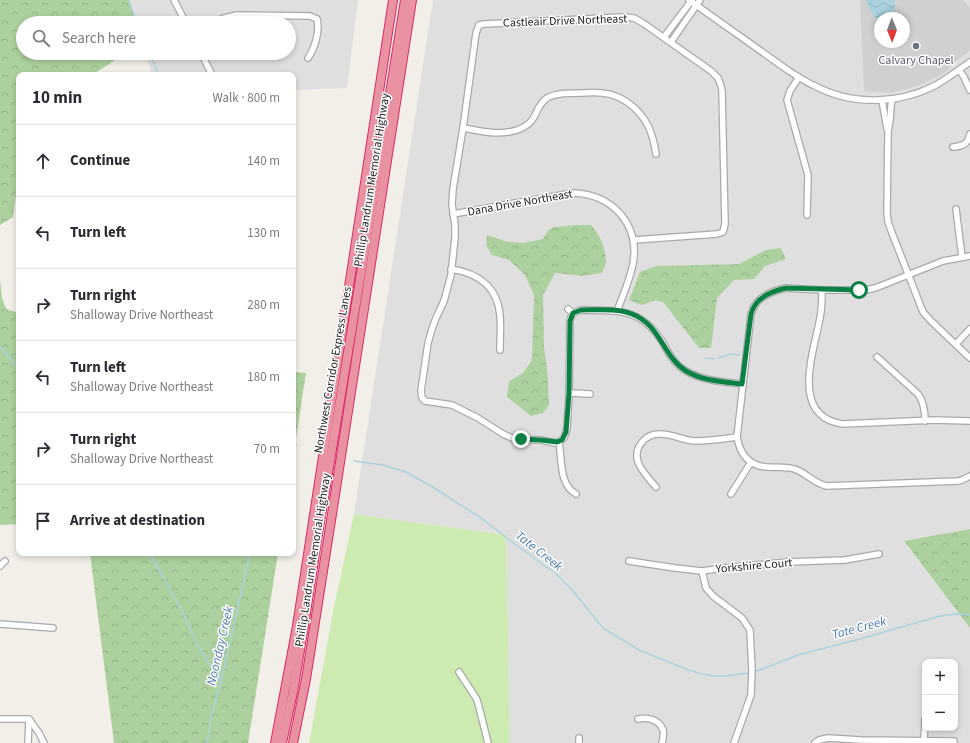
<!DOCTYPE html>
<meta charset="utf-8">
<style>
:root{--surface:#fff;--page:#f2f2f3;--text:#2b2b33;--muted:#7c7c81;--line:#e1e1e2}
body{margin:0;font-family:"Source Sans 3",sans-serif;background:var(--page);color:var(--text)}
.controls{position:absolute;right:12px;bottom:12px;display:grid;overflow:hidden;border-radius:8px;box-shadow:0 2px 6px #0003}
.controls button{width:36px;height:36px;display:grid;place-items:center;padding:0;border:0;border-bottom:1px solid var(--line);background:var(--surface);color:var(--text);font:20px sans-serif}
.compass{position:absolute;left:874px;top:12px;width:36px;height:36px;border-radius:50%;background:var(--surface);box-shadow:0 2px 6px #0003;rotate:179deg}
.stop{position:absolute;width:12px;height:12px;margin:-9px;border:3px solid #0b8043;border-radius:50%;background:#fff}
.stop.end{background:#0b8043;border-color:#fff;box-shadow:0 1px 4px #0008}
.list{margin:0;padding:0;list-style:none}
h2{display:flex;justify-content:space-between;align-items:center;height:52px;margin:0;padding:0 16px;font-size:17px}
h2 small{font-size:13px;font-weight:400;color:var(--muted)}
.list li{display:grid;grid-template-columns:26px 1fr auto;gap:12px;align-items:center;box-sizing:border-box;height:72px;padding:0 16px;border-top:1px solid var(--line)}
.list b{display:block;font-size:15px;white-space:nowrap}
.list p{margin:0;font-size:13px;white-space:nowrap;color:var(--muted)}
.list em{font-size:13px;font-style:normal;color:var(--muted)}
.icon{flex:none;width:22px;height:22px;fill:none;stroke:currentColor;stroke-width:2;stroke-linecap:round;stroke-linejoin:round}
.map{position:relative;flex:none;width:970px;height:743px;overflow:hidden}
.search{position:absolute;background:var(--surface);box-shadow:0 2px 6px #0003;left:16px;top:16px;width:280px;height:44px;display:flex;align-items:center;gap:10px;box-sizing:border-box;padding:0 14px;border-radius:22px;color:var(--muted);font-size:15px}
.panel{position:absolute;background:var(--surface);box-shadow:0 2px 6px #0003;left:16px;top:72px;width:280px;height:484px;border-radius:8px}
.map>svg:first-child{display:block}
.residential{fill:#e0dfdf;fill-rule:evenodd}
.religious{fill:#d0d0d0;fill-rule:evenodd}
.grass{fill:#cdebb0}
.forest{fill:url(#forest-crowns)}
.water{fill:url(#water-waves)}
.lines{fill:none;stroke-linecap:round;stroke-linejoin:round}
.stream{stroke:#aad3df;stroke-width:1.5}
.minor-casing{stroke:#a9a9a9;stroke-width:8}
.highway-casing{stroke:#dc2a67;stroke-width:10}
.minor{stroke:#fff;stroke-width:5.5}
.highway{stroke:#e892a2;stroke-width:8}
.route{stroke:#0b8043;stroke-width:5}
.worship-dot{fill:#6b7280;stroke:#fff;stroke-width:1.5}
.labels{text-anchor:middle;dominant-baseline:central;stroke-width:3;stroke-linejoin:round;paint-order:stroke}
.street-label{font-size:12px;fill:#222;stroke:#fff}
.worship-label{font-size:12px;fill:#5b616d;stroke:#fff}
.water-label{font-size:13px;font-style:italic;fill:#4a7aab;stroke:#fff}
</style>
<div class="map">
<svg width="970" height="743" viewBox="0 0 970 743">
<defs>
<pattern id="forest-crowns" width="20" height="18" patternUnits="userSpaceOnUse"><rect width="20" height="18" fill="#add19e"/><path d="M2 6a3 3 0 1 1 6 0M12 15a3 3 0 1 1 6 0" fill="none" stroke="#95b388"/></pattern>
<pattern id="water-waves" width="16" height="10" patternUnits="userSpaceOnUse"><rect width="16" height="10" fill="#aad3df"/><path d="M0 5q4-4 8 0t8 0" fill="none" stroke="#92b5bf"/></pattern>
</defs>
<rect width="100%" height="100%" fill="#f2efe9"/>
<g class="residential">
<path d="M131 0H358L347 88 293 90V75H152L145 53H289V23H137Z"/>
<path d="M433 0H970V529L904 542 970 628V743H510L506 535 354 514ZM880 18H904V42H880ZM925 662H955V728H925Z"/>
</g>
<path class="religious" d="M860 0H963L970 8V51L951 64 949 67V70L937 77 922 84 904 90 885 93 864 91ZM880 18H904V42H880Z"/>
<path class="grass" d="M354 514 506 535 510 743H309L333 612Z"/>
<g class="forest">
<path d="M0 0H130L137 23H23V53H126L92 75H19V173L13 217 0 225Z"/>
<path d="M577 225H591C600 235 605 247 606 261 606 265 603 270 602 273L582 276 555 273 543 295 544 348 547 368 549 405 543 413 531 416 507 397 509 381 523 373 532 360 534 295 525 275 509 260 492 255 486 245 487 235 508 242 523 243 543 239 548 230 555 227Z"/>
<path d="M781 248 786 259 765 266 754 279 734 280 717 298 711 348H699L664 303 656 300 642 305 629 300 640 272 656 266 739 264 766 250Z"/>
<path d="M0 280 2 298 6 309 19 313V524L0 525Z"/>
<path d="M293 372 306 373 293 458Z"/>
<path d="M970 529V628L904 541Z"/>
<path d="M90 553H278L248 743H114Z"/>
</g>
<path class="water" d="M866 0H895L894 18H880V24L870 10Z"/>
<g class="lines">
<g class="stream">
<path d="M128 0 137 23"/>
<path d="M149 53 159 75"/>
<path d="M0 346 19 369"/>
<path d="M705 358 714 359"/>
<path d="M718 358 731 354 739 355"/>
<path d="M293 444 296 445"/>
<path d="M354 461 383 465 406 472 431 486 481 518 516 545 555 573 573 591 603 628 639 650 686 669 698 673 713 676H726L748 673"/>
<path d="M149 553 164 578 183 613 196 642 208 662 220 680"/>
<path d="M756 671 773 665 798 655 856 640 940 616 956 614 970 615"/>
<path d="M207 743 211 717 221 681 250 553"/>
</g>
<g class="minor-casing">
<g id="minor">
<path d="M174 0 186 23"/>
<path d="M689 0 789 71C797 76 804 81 813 85 850 105 896 105 934 86 947 79 958 70 970 62"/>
<path d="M213 23 224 18 237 15 310 16 317 19C320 31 315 48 308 58"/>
<path d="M664 37 692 0"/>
<path d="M671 42 700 0"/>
<path d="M201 53 212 75"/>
<path d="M959 70 964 77 970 90"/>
<path d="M799 77 790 91 787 100 808 175 807 215"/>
<path d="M892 99C890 110 891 121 888 131L887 213 888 222 892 233 923 312 931 321 970 358"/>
<path d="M882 100 887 129"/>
<path d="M463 128C481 131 499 136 517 130 540 122 532 109 547 98 557 92 570 94 580 93 587 93 594 92 602 93 625 95 646 114 652 136 654 142 655 148 656 154"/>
<path d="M953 147C963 146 968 144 970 134"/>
<path d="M956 209 962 257"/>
<path d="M453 214 573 193C612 194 640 224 633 264 630 279 623 296 617 311"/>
<path d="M634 240 717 234 723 232 725 224 722 91 721 86 718 78 711 71 643 23 634 18 623 17 484 24 479 25 476 33 463 128 453 189 452 204 455 225V238L451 275 444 301 436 318 432 329 428 343 421 391 422 398 425 401 452 405 478 418 503 434 512 438 517 439 541 440 555 443 559 442 564 438 567 429 569 393 570 321C571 314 574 312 581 310 618 311 641 307 663 343 669 354 675 365 686 371 703 381 724 382 743 384"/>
<path d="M970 256 943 261 883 285 875 288 866 290H822L786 288C771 291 755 298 751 314L737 437C740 454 749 466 767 467 777 468 788 466 797 470 809 475 813 483 827 486L958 481 962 480 970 476"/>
<path d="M451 269C478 273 498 287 500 316 501 327 500 338 500 350"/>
<path d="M822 290C822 299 822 309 820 318 814 351 789 417 843 424L934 420 970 421"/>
<path d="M568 309 573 313"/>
<path d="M956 344 970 329"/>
<path d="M877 357 918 394C924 402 925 411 925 421"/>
<path d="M569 393 590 394"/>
<path d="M559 442C562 459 559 485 576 494"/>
<path d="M656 487C650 480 641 471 638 462 633 447 646 433 661 434 672 434 682 440 694 441 708 441 723 439 737 437"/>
<path d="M731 494 751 462"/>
<path d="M629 561 675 568 702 571 724 568 788 562 845 560 879 554"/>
<path d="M0 566 5 561"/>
<path d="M702 571 706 588 713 596 742 618 750 630 752 670 751 695 734 743"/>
<path d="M0 624 53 628"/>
<path d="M459 672 476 698 478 703 488 743"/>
<path d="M0 719H29L39 733 44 743"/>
<path d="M638 719C647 717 659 719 663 730 664 734 663 739 662 743"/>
<path d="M579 738V743"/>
<path d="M924 741 925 719"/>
<path d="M28 743 29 720"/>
<path d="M815 743 819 740 828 738 861 740 954 741"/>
</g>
</g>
<g class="highway-casing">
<g id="highway">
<path d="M275 743 297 626 393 0"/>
<path d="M282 743 293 692 304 626 319 528 365 249 405 0"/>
<path d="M293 743 306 679 332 514 412 0"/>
</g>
</g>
<use href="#minor" class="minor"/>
<use href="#highway" class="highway"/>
</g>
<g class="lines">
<path class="route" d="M521 439 541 440 557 442 562 440 566 432 569 393 570 321 573 313 581 310C597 310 617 308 632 314 661 325 663 357 686 371 703 381 724 382 742 384L751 314C755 298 772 291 786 288L859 290"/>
</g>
<circle class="worship-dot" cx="916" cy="46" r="4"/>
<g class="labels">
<g class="street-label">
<text transform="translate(565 21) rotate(-2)">Castleair Drive Northeast</text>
<text transform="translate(372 180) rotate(-81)">Phillip Landrum Memorial Highway</text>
<text transform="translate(520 203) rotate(-10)">Dana Drive Northeast</text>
<text transform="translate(333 370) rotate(-80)">Northwest Corridor Express Lanes</text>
<text transform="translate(313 560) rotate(-81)">Phillip Landrum Memorial Highway</text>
<text transform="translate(754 566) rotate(-5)">Yorkshire Court</text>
</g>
<g class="worship-label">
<text x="916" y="60">Calvary Chapel</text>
</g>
<g class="water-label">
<text transform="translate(539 551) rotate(38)">Tate Creek</text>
<text transform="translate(859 628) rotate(-15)">Tate Creek</text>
<text transform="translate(220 646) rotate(-77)">Noonday Creek</text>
</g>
</g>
</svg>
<div class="controls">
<button>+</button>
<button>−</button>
</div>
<svg class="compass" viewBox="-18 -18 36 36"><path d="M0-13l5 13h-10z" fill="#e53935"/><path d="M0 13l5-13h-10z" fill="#7c7c81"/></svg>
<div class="stop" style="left:859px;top:290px"></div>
<div class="stop end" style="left:521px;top:439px"></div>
<div class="search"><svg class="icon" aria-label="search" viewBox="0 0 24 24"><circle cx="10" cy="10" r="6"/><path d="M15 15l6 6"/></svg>Search here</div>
<section class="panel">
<h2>10 min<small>Walk · 800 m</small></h2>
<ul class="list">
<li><svg class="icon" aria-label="ahead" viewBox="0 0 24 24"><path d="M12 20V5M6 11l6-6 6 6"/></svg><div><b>Continue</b></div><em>140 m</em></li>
<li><svg class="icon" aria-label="left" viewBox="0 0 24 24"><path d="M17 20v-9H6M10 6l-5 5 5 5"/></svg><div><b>Turn left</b></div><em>130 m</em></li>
<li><svg class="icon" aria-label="right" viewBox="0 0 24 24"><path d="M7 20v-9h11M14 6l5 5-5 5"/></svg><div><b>Turn right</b><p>Shalloway Drive Northeast</p></div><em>280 m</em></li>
<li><svg class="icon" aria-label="left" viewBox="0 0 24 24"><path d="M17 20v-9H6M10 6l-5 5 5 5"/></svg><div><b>Turn left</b><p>Shalloway Drive Northeast</p></div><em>180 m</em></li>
<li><svg class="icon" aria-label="right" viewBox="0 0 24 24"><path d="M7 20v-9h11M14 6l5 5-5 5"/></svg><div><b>Turn right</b><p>Shalloway Drive Northeast</p></div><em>70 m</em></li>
<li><svg class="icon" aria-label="arrive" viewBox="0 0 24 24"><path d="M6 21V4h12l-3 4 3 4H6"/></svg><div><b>Arrive at destination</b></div></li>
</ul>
</section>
</div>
